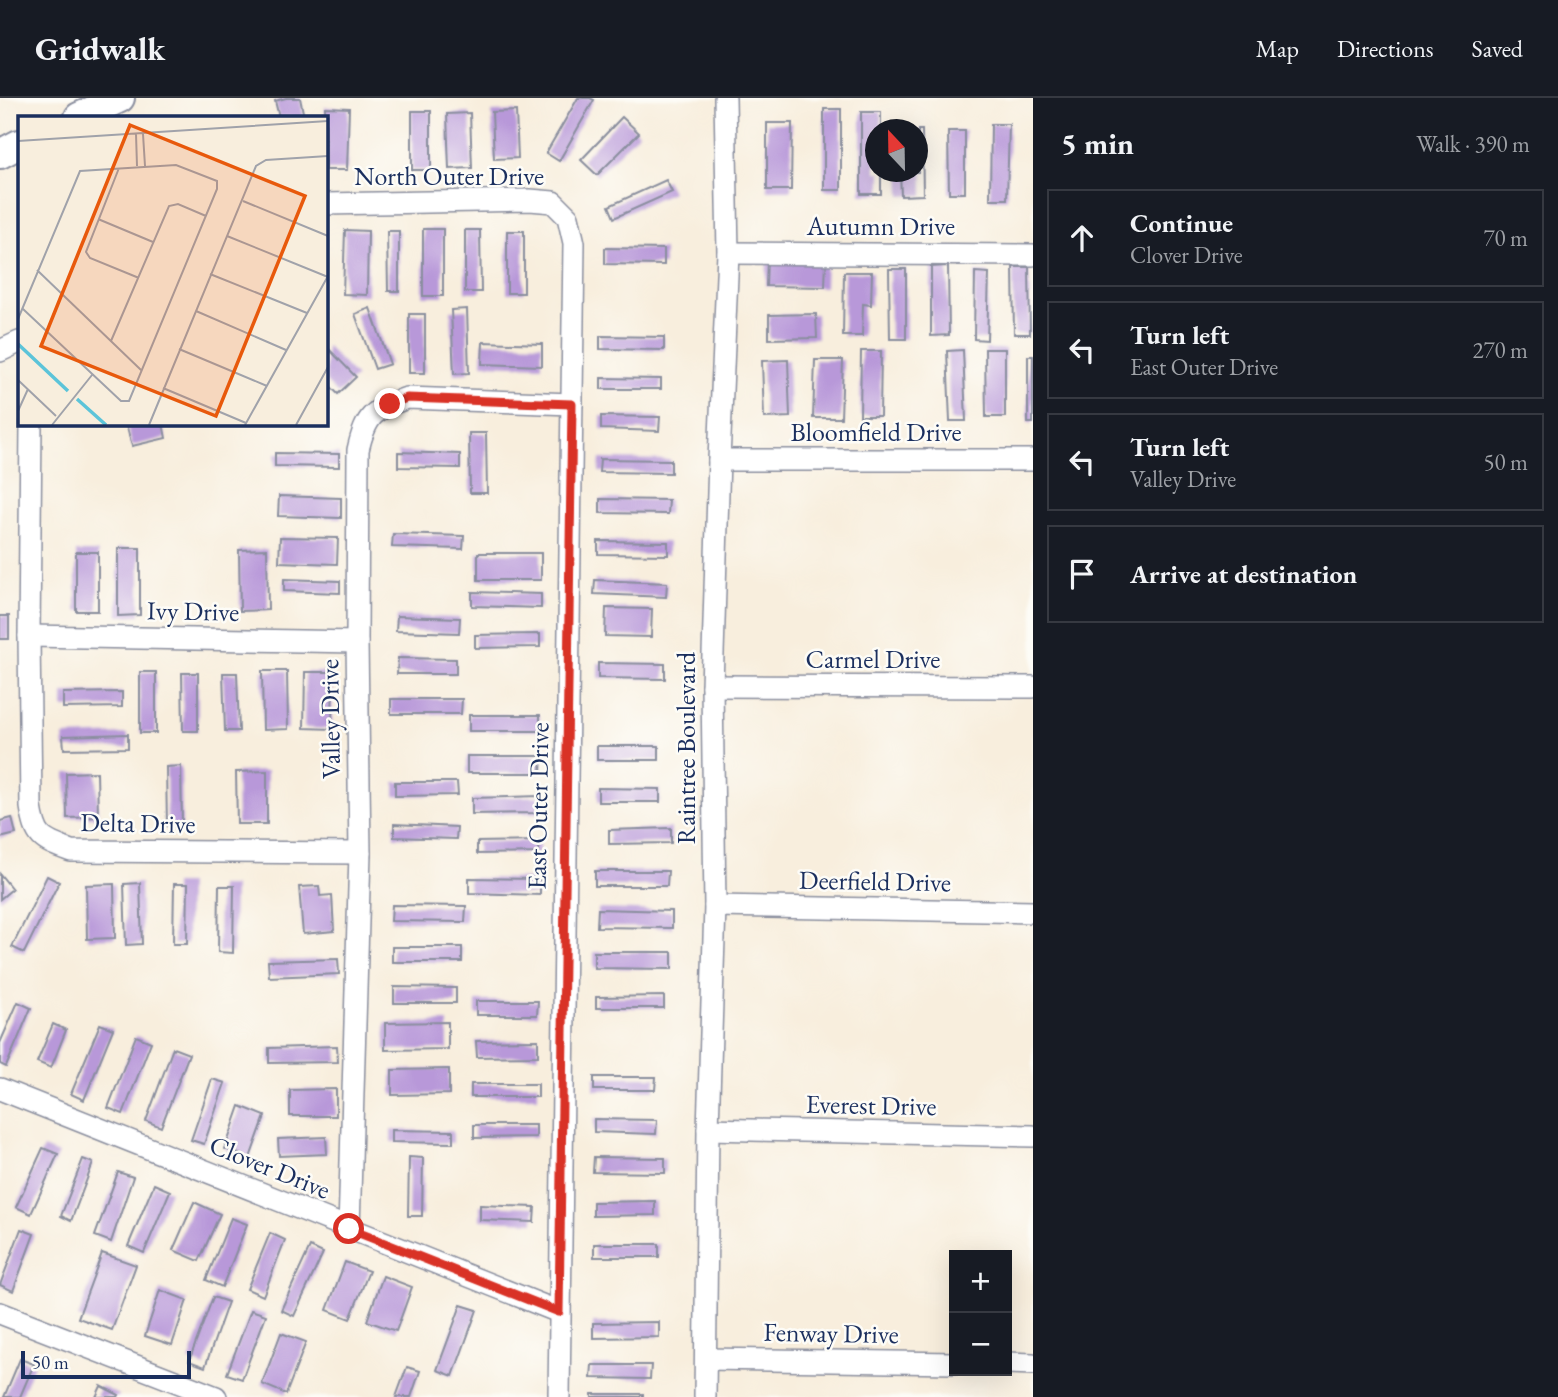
<!DOCTYPE html>
<meta charset="utf-8">
<style>
:root{--surface:#171b24;--page:#242831;--text:#f1f3f6;--muted:#9ea1a6;--line:#363941}
body{margin:0;font-family:"EB Garamond",serif;background:var(--page);color:var(--text)}
.controls{position:absolute;right:21px;bottom:21px;display:grid;overflow:hidden;border-radius:0px;box-shadow:0 7px 28px #0002}
.controls button{width:63px;height:63px;display:grid;place-items:center;padding:0;border:0;border-bottom:2px solid var(--line);background:var(--surface);color:var(--text);font:35px sans-serif}
.compass{position:absolute;left:865px;top:21px;width:63px;height:63px;border-radius:50%;background:var(--surface);box-shadow:0 7px 28px #0002;rotate:338deg}
.scale{position:absolute;left:21px;bottom:18px;width:170px;box-sizing:border-box;padding-left:7px;border:4px solid #1b2f5e;border-top:0;font-size:19px;line-height:24px;white-space:nowrap;color:#1b2f5e;-webkit-text-stroke:5px #fdfcf7;paint-order:stroke}
.stop{position:absolute;width:21px;height:21px;margin:-16px;border:5px solid #d93025;border-radius:50%;background:#fff}
.stop.end{background:#d93025;border-color:#fff;box-shadow:0 2px 7px #0008}
.list{margin:0;padding:0;list-style:none}
h2{display:flex;justify-content:space-between;align-items:center;height:91px;margin:0;padding:0 28px;font-size:30px}
h2 small{font-size:23px;font-weight:400;color:var(--muted)}
.list li{display:grid;grid-template-columns:46px 1fr auto;gap:21px;align-items:center;box-sizing:border-box;height:98px;margin:0 14px 14px;padding:0 14px;border:2px solid var(--line);border-radius:0px}
.list b{display:block;font-size:26px;white-space:nowrap}
.list p{margin:0;font-size:23px;white-space:nowrap;color:var(--muted)}
.list em{font-size:23px;font-style:normal;color:var(--muted)}
.icon{flex:none;width:38px;height:38px;fill:none;stroke:currentColor;stroke-width:2;stroke-linecap:round;stroke-linejoin:round}
.map{position:relative;flex:none;width:1033px;height:1299px;overflow:hidden}
header{display:flex;align-items:center;gap:42px;box-sizing:border-box;height:98px;padding:0 35px;background:var(--surface);border-bottom:2px solid var(--line)}
header strong{font-size:33px}
nav{display:flex;gap:38px;margin-inline-start:auto;font-size:24px}
main{display:flex}
aside{flex:1;background:var(--surface)}
.map>svg:first-child{display:block}
.building{fill:#b898d9}
.lines{fill:none;stroke-linecap:round;stroke-linejoin:round}
.minor-casing{stroke:#8a8e9e;stroke-width:24}
.tertiary-casing{stroke:#8a8e9e;stroke-width:32}
.minor{stroke:#fff;stroke-width:21}
.tertiary{stroke:#fff;stroke-width:28}
.route{stroke:#d93025;stroke-width:9}
.labels{text-anchor:middle;dominant-baseline:central;stroke-width:5;stroke-linejoin:round;paint-order:stroke}
.street-label{font-size:26px;fill:#1b2f5e;stroke:#fdfcf7}
.inset-river{fill:none;stroke:#5cc4d9;stroke-width:3.5}
.inset-road{fill:none;stroke:#a0a2aa;stroke-width:2}
.view{fill:#e8590c;fill-opacity:0.15;stroke:#e8590c;stroke-width:3.5}
.inset-edge{fill:none;stroke:#1b2f5e;stroke-width:3.5}
</style>
<header>
<strong>Gridwalk</strong>
<nav><a>Map</a><a>Directions</a><a>Saved</a></nav>
</header>
<main>
<div class="map">
<svg width="1033" height="1299" viewBox="0 0 1033 1299">
<rect width="100%" height="100%" fill="#fdfcf7"/>
<filter id="ink" filterUnits="userSpaceOnUse"><feTurbulence type="fractalNoise" baseFrequency=".0143" numOctaves="2"/><feDisplacementMap in="SourceGraphic" scale="14" xChannelSelector="R" yChannelSelector="G"/><feConvolveMatrix kernelMatrix="1 2 1 2 8 2 1 2 1" color-interpolation-filters="sRGB"/></filter>
<filter id="wash" filterUnits="userSpaceOnUse"><feTurbulence type="fractalNoise" baseFrequency=".00686" numOctaves="4" result="noise"/><feDisplacementMap in="SourceGraphic" scale="28" xChannelSelector="R" yChannelSelector="G"/><feGaussianBlur stdDeviation="1.57" result="paint"/><feColorMatrix in="noise" values="0 0 0 0 0 0 0 0 0 0 0 0 0 0 0 0 0 1.4 0 .05"/><feComposite in="paint" operator="in"/></filter>
<g filter="url(#wash)">
<rect width="100%" height="100%" fill="#f8eedd"/>
<g id="blocks">
<g class="building">
<path d="M286 0H300L304 19H279L275 3Z"/>
<path d="M578 0H590L594 2 559 63 546 55Z"/>
<path d="M325 9 349 10 347 72H326Z"/>
<rect x="824" y="11" width="17" height="81"/>
<rect x="412" y="13" width="19" height="59"/>
<path d="M516 13 518 60 494 61 492 14Z"/>
<path d="M861 14H881V32H876V74H881V96H861Z"/>
<path d="M470 15 472 70 449 71 447 16Z"/>
<path d="M622 19 639 35 597 77 581 62Z"/>
<path d="M767 25H792L791 92H767Z"/>
<path d="M991 26H1009L1007 101H990Z"/>
<path d="M918 32H922L923 97 901 98 900 74H918Z"/>
<path d="M948 33H965V95H949Z"/>
<path d="M666 82 672 94 614 120 609 108Z"/>
<rect x="423" y="131" width="20" height="67"/>
<path d="M345 132 368 133 367 197 343 196Z"/>
<path d="M465 132H480L481 194H465Z"/>
<path d="M387 133H399V193H388Z"/>
<rect x="507" y="133" width="17" height="62"/>
<path d="M605 150 664 151V167L605 166Z"/>
<path d="M767 161 826 162 825 189 766 188Z"/>
<path d="M948 168 949 237 931 238V169Z"/>
<path d="M1013 169H1029L1030 236H1014Z"/>
<path d="M889 171H906V241H890Z"/>
<path d="M844 174H872L871 207 863 206 862 238H843Z"/>
<path d="M975 174 989 175 987 242 974 241Z"/>
<path d="M370 210 390 266 375 271 355 216Z"/>
<path d="M467 211 469 275 454 276 451 212Z"/>
<rect x="409" y="216" width="16" height="59"/>
<path d="M816 216 817 240 769 241V217Z"/>
<path d="M600 238 664 239V252L600 251Z"/>
<path d="M483 244 542 246V268L482 266Z"/>
<path d="M326 248 356 279 338 296 326 284Z"/>
<path d="M985 251H1005V319H986Z"/>
<path d="M963 252 966 323H950L947 253Z"/>
<path d="M861 253H881L880 318H860Z"/>
<rect x="1028" y="258" width="5" height="67"/>
<path d="M788 262 790 319 764 320 762 263Z"/>
<path d="M815 262H843L841 320H813Z"/>
<path d="M601 280 661 281V291H601Z"/>
<path d="M601 318 660 319 659 333 601 331Z"/>
<path d="M126 326H163L166 340 132 348Z"/>
<path d="M469 335H486L487 395H470Z"/>
<path d="M398 354 460 356V370L398 369Z"/>
<path d="M275 355 339 356V369L275 368Z"/>
<path d="M600 361 671 362V375L599 374Z"/>
<path d="M279 398 341 400V420L278 418Z"/>
<path d="M600 401 669 402 668 416 600 415Z"/>
<path d="M393 436 464 438 463 451 392 449Z"/>
<path d="M280 439 338 440 337 466 279 464Z"/>
<path d="M598 443 668 444V457L598 456Z"/>
<path d="M118 450H140V517L118 518Z"/>
<path d="M267 451 268 512 240 513 239 452Z"/>
<rect x="76" y="454" width="22" height="59"/>
<rect x="478" y="455" width="63" height="27"/>
<path d="M284 481 340 483V495L284 493Z"/>
<path d="M595 482 667 485 666 499 594 496Z"/>
<path d="M472 494 541 496V510L472 508Z"/>
<path d="M606 510 652 511 651 539 605 538Z"/>
<rect x="0" y="518" width="9" height="23"/>
<path d="M397 518 460 520 459 535 396 533Z"/>
<path d="M540 536V549L475 550V537Z"/>
<path d="M398 560 456 561V576H397Z"/>
<path d="M598 565 665 566V581L598 580Z"/>
<path d="M262 573H287L288 631 263 632Z"/>
<rect x="140" y="574" width="16" height="61"/>
<path d="M305 574H333L332 631 304 630Z"/>
<path d="M182 575H198V633H183Z"/>
<path d="M223 575H237L239 633H225Z"/>
<path d="M122 594V609L63 610V595Z"/>
<path d="M391 601H462L461 616H391Z"/>
<rect x="469" y="617" width="71" height="16"/>
<path d="M128 636V650L64 651 63 638Z"/>
<rect x="597" y="648" width="62" height="14"/>
<path d="M467 658H542L541 675H467Z"/>
<path d="M181 668 182 728H167L166 669Z"/>
<path d="M267 673V726H237L236 674Z"/>
<path d="M97 674 98 719 67 720 66 675Z"/>
<path d="M395 684H457L458 697 395 698Z"/>
<path d="M598 690 660 691V704H598Z"/>
<path d="M539 698V715L472 716V700Z"/>
<path d="M12 720 16 736 0 740V723Z"/>
<path d="M394 726 457 729 456 741 394 739Z"/>
<path d="M671 730V745L609 746V732Z"/>
<path d="M539 743V755L477 756V744Z"/>
<path d="M595 773H668L667 788H595Z"/>
<path d="M0 776 12 791 0 801Z"/>
<path d="M47 778 59 784 24 855 12 849Z"/>
<path d="M469 780 540 781V797L469 795Z"/>
<path d="M140 785 142 846 126 847 124 786Z"/>
<path d="M114 786 115 840 87 841 86 787Z"/>
<path d="M174 786H188L187 846H173Z"/>
<path d="M219 788H234L233 855 218 854Z"/>
<path d="M319 788 320 798 332 797 334 833 303 836 299 789Z"/>
<path d="M392 807 466 808 465 824 391 823Z"/>
<path d="M598 811 672 813V830L597 829Z"/>
<rect x="392" y="849" width="70" height="15"/>
<path d="M594 854H672V871L594 870Z"/>
<path d="M338 861 339 876 269 879 268 863Z"/>
<path d="M394 889 456 890V905H394Z"/>
<path d="M664 898V910H596V899Z"/>
<path d="M476 903H538L537 917H476Z"/>
<path d="M18 904 31 910 6 969 0 966V945Z"/>
<path d="M448 924V951L385 952V925Z"/>
<path d="M53 926 66 932 51 970 37 964Z"/>
<path d="M100 926 113 931 84 1002 71 996Z"/>
<path d="M136 938 151 944 123 1016 108 1010Z"/>
<path d="M538 942V958L477 959 476 943Z"/>
<path d="M337 948 338 964 269 965V950Z"/>
<path d="M173 950 189 956 161 1029 146 1023Z"/>
<path d="M449 971V996L392 997V972Z"/>
<path d="M594 979H656L655 992H594Z"/>
<path d="M212 981 225 985 204 1046 191 1042Z"/>
<rect x="471" y="986" width="67" height="13"/>
<path d="M336 991V1018H290V992Z"/>
<path d="M240 1008 265 1018 250 1060 225 1051Z"/>
<path d="M594 1021 657 1022 656 1036 594 1034Z"/>
<path d="M474 1027H536V1039L474 1040Z"/>
<path d="M391 1032 453 1033V1045L391 1044Z"/>
<path d="M326 1039 327 1056 279 1058 278 1041Z"/>
<path d="M43 1050 58 1056 31 1116 16 1109Z"/>
<path d="M409 1059 423 1060 422 1118H408Z"/>
<path d="M594 1059 665 1060V1075L593 1074Z"/>
<path d="M83 1061 93 1065 71 1123 61 1118Z"/>
<path d="M118 1074 133 1079 111 1144 95 1138Z"/>
<path d="M154 1086 170 1093 144 1155 128 1148Z"/>
<path d="M655 1103V1117L593 1118V1104Z"/>
<path d="M194 1104 220 1116 199 1163 173 1152Z"/>
<path d="M480 1107 535 1109 534 1124 480 1122Z"/>
<path d="M231 1120 247 1126 222 1189 206 1182Z"/>
<path d="M21 1131 34 1136 13 1193 0 1187Z"/>
<path d="M270 1135 285 1142 263 1198 247 1191Z"/>
<rect x="594" y="1146" width="65" height="13"/>
<path d="M310 1149 323 1155 294 1218 281 1212Z"/>
<path d="M102 1155 136 1167 112 1232 78 1220Z"/>
<path d="M345 1164 369 1173 350 1221 327 1212Z"/>
<path d="M383 1178 412 1189 396 1233 367 1223Z"/>
<path d="M160 1192 187 1202 172 1247 145 1238Z"/>
<path d="M213 1199 228 1204 205 1269 189 1263Z"/>
<path d="M461 1207 477 1212 453 1278 437 1272Z"/>
<path d="M251 1212 266 1217 242 1281 227 1276Z"/>
<path d="M659 1224V1239L593 1240V1225Z"/>
<path d="M281 1235 306 1244 286 1296 262 1286Z"/>
<path d="M20 1261 34 1266 20 1299H4Z"/>
<path d="M592 1267H651L650 1281 591 1280Z"/>
<path d="M407 1269 420 1273 411 1299H396Z"/>
<path d="M101 1288 119 1297 118 1299H96Z"/>
<rect x="592" y="1296" width="51" height="3"/>
</g>
</g>
</g>
<g filter="url(#ink)">
<use href="#blocks" fill-opacity="0" stroke="#8a8e9e" stroke-width="2"/>
<g class="lines">
<g class="minor-casing">
<g id="minor">
<path d="M326 106 530 102 553 104 568 119 574 145 559 1299"/>
<path d="M728 155 1033 157"/>
<path d="M0 253 19 244"/>
<path d="M31 326 29 538 31 709C36 741 42 742 71 753L360 755"/>
<path d="M719 362H1033"/>
<path d="M29 538 357 544"/>
<path d="M712 588 1033 589"/>
<path d="M715 808 1033 814"/>
<path d="M0 991 559 1214"/>
<path d="M708 1031 1033 1038"/>
<path d="M349 1131 360 755 357 544 358 352C366 317 374 311 407 300L572 306"/>
<path d="M0 1215 216 1299"/>
<path d="M706 1261 954 1265"/>
<path d="M1007 1265 1033 1266"/>
<path d="M705 1299 708 1031 715 808 712 588 719 362 728 155 725 0"/>
</g>
</g>
<g class="tertiary-casing">
<g id="tertiary">
<path d="M79 19 120 0"/>
<path d="M0 56 19 46"/>
</g>
</g>
<use href="#minor" class="minor"/>
<use href="#tertiary" class="tertiary"/>
</g>
</g>
<g class="lines" filter="url(#ink)">
<path class="route" d="M349 1131 559 1214 572 306 407 300 390 306"/>
</g>
<g class="labels">
<g class="street-label">
<text x="449" y="78">North Outer Drive</text>
<text x="881" y="128">Autumn Drive</text>
<text x="876" y="334">Bloomfield Drive</text>
<text transform="translate(193 513) rotate(1)">Ivy Drive</text>
<text x="873" y="561">Carmel Drive</text>
<text transform="translate(330 621) rotate(-91)">Valley Drive</text>
<text transform="translate(686 650) rotate(-90)">Raintree Boulevard</text>
<text transform="translate(538 708) rotate(-89)">East Outer Drive</text>
<text transform="translate(138 725) rotate(1)">Delta Drive</text>
<text transform="translate(875 783) rotate(1)">Deerfield Drive</text>
<text transform="translate(871 1007) rotate(1)">Everest Drive</text>
<text transform="translate(270 1069) rotate(22)">Clover Drive</text>
<text transform="translate(831 1235) rotate(1)">Fenway Drive</text>
</g>
</g>
<g transform="translate(18 18)">
<rect width="310" height="310" fill="#f8eedd"/>
<path class="inset-river" d="M0 228 50 275M59 283 88 309"/>
<path class="inset-road" d="M118 18 119 50M125 18 127 50M0 25 310 5M101 52 68 136 72 142 121 162M225 85 310 120M80 103 135 126M209 120 310 161M19 154 123 254M192 158 289 197M178 195 268 234M0 203 62 55 158 49 199 65V73L111 285H103L5 193M93 225 151 90 160 88 188 100M161 233 249 270M0 264 38 300M145 272 228 307M0 295 10 273M34 309 74 259M131 309 238 50 248 44 310 40M227 309 310 160M278 309 310 251"/>
<path class="view" d="M112 9 287 80 198 300 23 230Z"/>
<rect width="310" height="310" class="inset-edge"/>
</g>
</svg>
<div class="controls">
<button>+</button>
<button>−</button>
</div>
<svg class="compass" viewBox="-18 -18 36 36"><path d="M0-13l5 13h-10z" fill="#e53935"/><path d="M0 13l5-13h-10z" fill="#9ea1a6"/></svg>
<div class="scale">50 m</div>
<div class="stop" style="left:349px;top:1131px"></div>
<div class="stop end" style="left:390px;top:306px"></div>
</div>
<aside>
<h2>5 min<small>Walk · 390 m</small></h2>
<ul class="list">
<li><svg class="icon" aria-label="ahead" viewBox="0 0 24 24"><path d="M12 20V5M6 11l6-6 6 6"/></svg><div><b>Continue</b><p>Clover Drive</p></div><em>70 m</em></li>
<li><svg class="icon" aria-label="left" viewBox="0 0 24 24"><path d="M17 20v-9H6M10 6l-5 5 5 5"/></svg><div><b>Turn left</b><p>East Outer Drive</p></div><em>270 m</em></li>
<li><svg class="icon" aria-label="left" viewBox="0 0 24 24"><path d="M17 20v-9H6M10 6l-5 5 5 5"/></svg><div><b>Turn left</b><p>Valley Drive</p></div><em>50 m</em></li>
<li><svg class="icon" aria-label="arrive" viewBox="0 0 24 24"><path d="M6 21V4h12l-3 4 3 4H6"/></svg><div><b>Arrive at destination</b></div></li>
</ul>
</aside>
</main>
